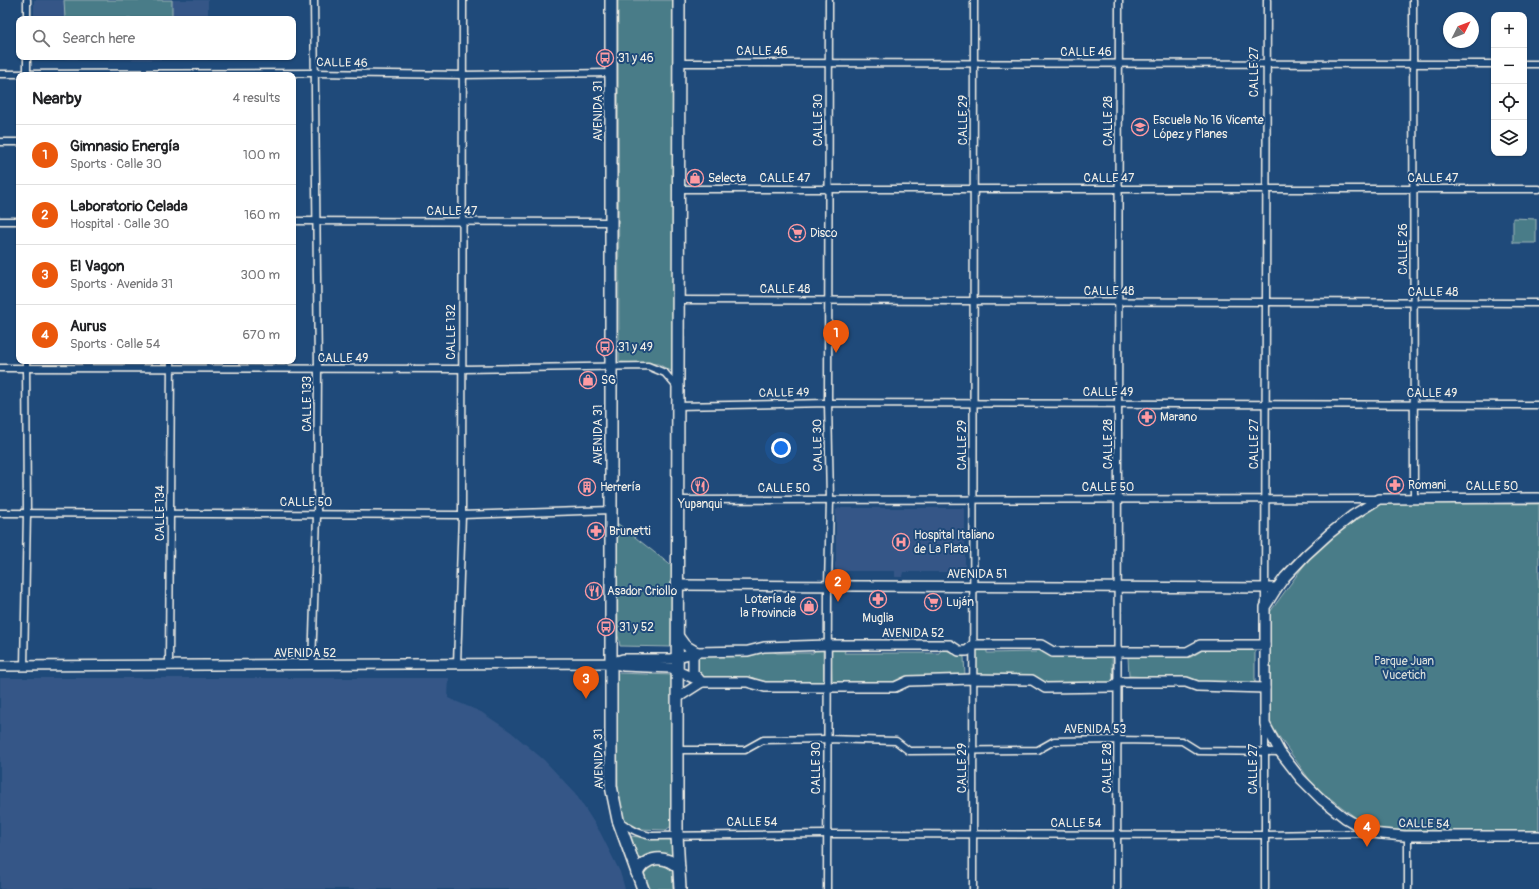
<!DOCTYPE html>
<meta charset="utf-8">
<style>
:root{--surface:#fff;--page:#f2f2f2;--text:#202124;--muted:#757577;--line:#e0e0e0;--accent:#ea580c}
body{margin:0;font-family:Pangolin,sans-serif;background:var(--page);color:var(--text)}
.controls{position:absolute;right:12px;top:12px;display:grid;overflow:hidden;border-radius:8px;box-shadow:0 1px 3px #0004}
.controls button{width:36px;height:36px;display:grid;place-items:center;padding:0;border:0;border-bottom:1px solid var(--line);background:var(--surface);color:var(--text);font:20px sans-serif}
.compass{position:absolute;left:1443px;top:12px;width:36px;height:36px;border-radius:50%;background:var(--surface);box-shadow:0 1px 3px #0004;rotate:48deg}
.you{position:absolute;left:781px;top:448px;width:14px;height:14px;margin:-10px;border:3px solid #fff;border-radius:50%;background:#1a73e8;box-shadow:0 0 0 6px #1a73e833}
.badge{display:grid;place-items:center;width:26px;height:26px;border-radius:50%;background:var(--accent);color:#fff;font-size:13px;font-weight:700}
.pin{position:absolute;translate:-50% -33px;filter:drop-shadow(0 1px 2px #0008)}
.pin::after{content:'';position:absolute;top:21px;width:14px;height:12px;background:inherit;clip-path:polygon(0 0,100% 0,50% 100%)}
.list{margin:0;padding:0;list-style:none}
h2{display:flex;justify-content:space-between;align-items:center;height:52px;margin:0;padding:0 16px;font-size:17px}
h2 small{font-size:13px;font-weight:400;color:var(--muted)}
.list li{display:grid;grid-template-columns:26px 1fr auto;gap:12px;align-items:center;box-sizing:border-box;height:60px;padding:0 16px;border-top:1px solid var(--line)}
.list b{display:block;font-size:15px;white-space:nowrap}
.list p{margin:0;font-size:13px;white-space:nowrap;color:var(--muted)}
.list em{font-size:13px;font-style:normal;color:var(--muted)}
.icon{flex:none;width:22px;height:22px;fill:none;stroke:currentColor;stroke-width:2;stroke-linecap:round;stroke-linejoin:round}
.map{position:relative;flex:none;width:1539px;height:889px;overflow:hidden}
.search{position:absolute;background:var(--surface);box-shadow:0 1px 3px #0004;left:16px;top:16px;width:280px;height:44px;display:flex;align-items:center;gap:10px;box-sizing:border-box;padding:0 14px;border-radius:8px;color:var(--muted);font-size:15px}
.panel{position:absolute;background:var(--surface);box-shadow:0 1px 3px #0004;left:16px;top:72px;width:280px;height:292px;border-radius:8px}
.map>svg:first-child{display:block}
.built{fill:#345787}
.green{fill:#4a7c88;stroke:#9fb6b8}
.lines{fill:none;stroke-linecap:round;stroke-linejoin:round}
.street-casing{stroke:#f4f1e8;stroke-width:9}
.secondary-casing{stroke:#f4f1e8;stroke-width:12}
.highway-casing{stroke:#f4f1e8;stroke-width:14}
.street{stroke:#1f4a7a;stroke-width:6}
.secondary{stroke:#1f4a7a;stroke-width:9}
.highway{stroke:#1f4a7a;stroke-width:11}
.labels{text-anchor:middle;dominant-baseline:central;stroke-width:4;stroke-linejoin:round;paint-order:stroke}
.street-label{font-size:12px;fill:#f4f1e8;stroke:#1f4a7a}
.poi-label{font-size:12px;fill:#f4f1e8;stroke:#1f4a7a;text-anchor:start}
.park-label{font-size:12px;fill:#dadfda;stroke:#1f4a7a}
</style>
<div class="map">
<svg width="1539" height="889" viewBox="0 0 1539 889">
<rect width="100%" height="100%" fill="#1f4a7a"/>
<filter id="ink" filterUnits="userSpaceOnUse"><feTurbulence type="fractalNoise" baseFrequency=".025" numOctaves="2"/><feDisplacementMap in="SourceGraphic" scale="8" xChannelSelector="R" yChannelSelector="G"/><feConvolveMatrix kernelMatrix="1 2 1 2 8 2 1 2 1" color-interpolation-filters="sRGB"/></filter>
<g filter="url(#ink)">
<g class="built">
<rect x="34" y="0" width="174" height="19"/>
<path d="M34 57H208V60L34 59Z"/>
<path d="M839 508H963L965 511V569L962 572H903L902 577H895V571H838L835 568V563L836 562V510Z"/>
<path d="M0 678H449L448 698 481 712 511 732 544 760 575 793 600 832 620 872 625 889H0Z"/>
</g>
<g class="green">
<path d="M64 0H172V19H65Z"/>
<path d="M618 0H675V373L658 364 619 362Z"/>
<path d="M1513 218 1536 219V243H1513Z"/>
<path d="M1382 503 1539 504V831L1372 830 1314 786 1270 724V612L1318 546Z"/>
<path d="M617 523 673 567V647L620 646 618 635Z"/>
<path d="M765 649 777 653H813L816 649H823L824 684H763L753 678H699L697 673V656Z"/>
<path d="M831 649H846L844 653H939L942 649C950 651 956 655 964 657L965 676 905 677 892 684 832 683Z"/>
<path d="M987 649V653L1036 652 1039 649 1112 656 1113 684 1042 683 976 676 974 650Z"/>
<path d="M1203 650H1255V684L1201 685 1192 679 1129 676 1128 657H1191Z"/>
<path d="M617 673 673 675 675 823 666 830 640 829 624 822 618 799Z"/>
<path d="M629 836 673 840V858C663 853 646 854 637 860Z"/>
<path d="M666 863 672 867 673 889H650L642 871 650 864Z"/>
</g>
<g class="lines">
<g class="street-casing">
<g id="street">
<path d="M1413 0 1414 498"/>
<path d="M27 19V0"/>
<path d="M679 63 1494 64"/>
<path d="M1524 64H1539"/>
<path d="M0 74 314 73 463 75 611 73"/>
<path d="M27 75V57"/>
<path d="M0 142H19"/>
<path d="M678 189H1539"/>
<path d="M0 221H19"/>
<path d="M293 221 611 222"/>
<path d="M678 300 1539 303"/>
<path d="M0 368 462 369 648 366 665 373 677 387"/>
<path d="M677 406 828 403 1539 405"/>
<path d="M677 500 1378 499"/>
<path d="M0 513 462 515 611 510"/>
<path d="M1265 604 1267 0"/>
<path d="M457 664 462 515 463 0"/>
<path d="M169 665 171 361"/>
<path d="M312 665 317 515 318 369 314 0"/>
<path d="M24 666 27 513 26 361"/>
<path d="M1265 725V889"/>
<path d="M677 750H745L763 740 827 739 896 741 909 751 1038 750 1054 741 1118 740 1182 741 1198 751 1280 752"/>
<path d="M621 822C631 830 639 834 651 836L827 834 1265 835 1370 833"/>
<path d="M1408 836V889"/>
<path d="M827 889 828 586 830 500 828 403 829 0"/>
<path d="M973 889 974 0"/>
<path d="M1117 889 1119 0"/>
</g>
</g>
<g class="secondary-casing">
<g id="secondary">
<path d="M1539 498 1379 499 1353 515 1329 534 1306 555 1285 577 1277 588 1265 607V724L1280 752 1301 779 1322 800 1345 818 1371 833 1404 836H1539"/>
<path d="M677 585 1277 588"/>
<path d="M677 634 685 645 697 652"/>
<path d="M697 652 693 656V673L699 679"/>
<path d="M611 663 623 666 671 668 702 682H747L765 687H895L908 681 973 679 1032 680 1045 688 1113 687 1118 682H1186L1197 686 1265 688"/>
<path d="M0 666 611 663 623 659H670L697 652 748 651 764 647 828 645H950L959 651H967L973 645H1041L1053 652H1187L1200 645H1265"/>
<path d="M677 698 702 682"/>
</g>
</g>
<g class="highway-casing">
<g id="highway">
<path d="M611 0V786L618 820 643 889"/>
<path d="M679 0 677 750V835L680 889"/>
<path d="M637 873C646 856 665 854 679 868"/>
</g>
</g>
<use href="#street" class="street"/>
<use href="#secondary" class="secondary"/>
<use href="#highway" class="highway"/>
</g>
</g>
<defs>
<g id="bus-ring" transform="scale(0.9)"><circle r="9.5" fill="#1f4a7a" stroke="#ff9aa2" stroke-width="1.5"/><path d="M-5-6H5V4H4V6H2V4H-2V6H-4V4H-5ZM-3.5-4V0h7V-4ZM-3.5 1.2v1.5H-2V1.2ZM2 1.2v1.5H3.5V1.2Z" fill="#ff9aa2"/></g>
<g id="school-ring" transform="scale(0.9)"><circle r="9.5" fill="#1f4a7a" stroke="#ff9aa2" stroke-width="1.5"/><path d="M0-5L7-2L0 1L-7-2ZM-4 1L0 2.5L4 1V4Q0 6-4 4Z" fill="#ff9aa2"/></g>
<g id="shop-ring" transform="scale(0.9)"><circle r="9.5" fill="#1f4a7a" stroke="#ff9aa2" stroke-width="1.5"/><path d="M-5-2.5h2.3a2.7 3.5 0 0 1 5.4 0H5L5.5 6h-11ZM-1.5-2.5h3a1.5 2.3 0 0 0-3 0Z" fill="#ff9aa2"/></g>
<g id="supermarket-ring" transform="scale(0.9)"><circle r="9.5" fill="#1f4a7a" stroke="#ff9aa2" stroke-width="1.5"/><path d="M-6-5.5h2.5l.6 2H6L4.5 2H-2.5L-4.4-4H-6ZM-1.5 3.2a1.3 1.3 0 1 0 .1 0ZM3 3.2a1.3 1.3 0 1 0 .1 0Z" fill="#ff9aa2"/></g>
<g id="pharmacy-ring" transform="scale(0.9)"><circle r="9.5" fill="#1f4a7a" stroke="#ff9aa2" stroke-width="1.5"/><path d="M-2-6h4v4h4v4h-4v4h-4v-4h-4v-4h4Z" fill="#ff9aa2"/></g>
<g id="restaurant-ring" transform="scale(0.9)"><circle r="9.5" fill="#1f4a7a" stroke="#ff9aa2" stroke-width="1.5"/><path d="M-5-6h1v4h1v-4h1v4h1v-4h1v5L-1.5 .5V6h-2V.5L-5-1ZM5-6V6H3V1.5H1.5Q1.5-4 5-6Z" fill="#ff9aa2"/></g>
<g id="building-ring" transform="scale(0.9)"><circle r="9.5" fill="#1f4a7a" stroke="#ff9aa2" stroke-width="1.5"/><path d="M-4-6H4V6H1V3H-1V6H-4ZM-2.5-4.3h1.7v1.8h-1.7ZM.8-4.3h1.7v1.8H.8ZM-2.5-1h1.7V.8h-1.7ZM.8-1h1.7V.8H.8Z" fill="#ff9aa2"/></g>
<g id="hospital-ring" transform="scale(0.9)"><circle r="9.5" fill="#1f4a7a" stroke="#ff9aa2" stroke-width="1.5"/><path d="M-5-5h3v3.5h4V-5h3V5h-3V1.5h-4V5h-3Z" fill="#ff9aa2"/></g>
</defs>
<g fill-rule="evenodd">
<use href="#bus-ring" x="605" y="58"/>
<use href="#school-ring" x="1140" y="127"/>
<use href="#shop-ring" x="695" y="178"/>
<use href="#supermarket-ring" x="797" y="233"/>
<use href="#bus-ring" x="605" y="347"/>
<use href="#shop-ring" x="588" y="380"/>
<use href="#pharmacy-ring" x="1147" y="417"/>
<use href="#pharmacy-ring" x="1395" y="485"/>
<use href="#restaurant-ring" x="700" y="486"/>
<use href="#building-ring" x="587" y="487"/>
<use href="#pharmacy-ring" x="596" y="531"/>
<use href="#hospital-ring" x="901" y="542"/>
<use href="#restaurant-ring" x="594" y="591"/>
<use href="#pharmacy-ring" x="878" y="599"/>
<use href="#supermarket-ring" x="933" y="602"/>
<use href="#shop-ring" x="809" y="606"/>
<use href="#bus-ring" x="606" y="627"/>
</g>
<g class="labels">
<g class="street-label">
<text x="762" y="51">CALLE 46</text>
<text x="1086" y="52">CALLE 46</text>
<text transform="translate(342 63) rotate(1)">CALLE 46</text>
<text transform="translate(1254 72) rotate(-90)">CALLE 27</text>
<text transform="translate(598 111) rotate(-90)">AVENIDA 31</text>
<text transform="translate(818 120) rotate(-90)">CALLE 30</text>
<text transform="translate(963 120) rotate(-90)">CALLE 29</text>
<text transform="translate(1108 121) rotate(-90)">CALLE 28</text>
<text x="785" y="178">CALLE 47</text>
<text x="1109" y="178">CALLE 47</text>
<text x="1433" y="178">CALLE 47</text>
<text x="452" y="211">CALLE 47</text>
<text transform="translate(1403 249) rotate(-90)">CALLE 26</text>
<text x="785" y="289">CALLE 48</text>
<text x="1109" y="291">CALLE 48</text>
<text x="1433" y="292">CALLE 48</text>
<text transform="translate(451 332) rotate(-90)">CALLE 132</text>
<text x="343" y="358">CALLE 49</text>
<text x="1108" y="392">CALLE 49</text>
<text transform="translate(784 393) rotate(-1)">CALLE 49</text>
<text x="1432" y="393">CALLE 49</text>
<text transform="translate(307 404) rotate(-90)">CALLE 133</text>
<text transform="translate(598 435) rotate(-90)">AVENIDA 31</text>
<text transform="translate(1108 444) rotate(-90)">CALLE 28</text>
<text transform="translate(1254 444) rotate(-90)">CALLE 27</text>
<text transform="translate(818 445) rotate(-91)">CALLE 30</text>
<text transform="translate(962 445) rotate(-90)">CALLE 29</text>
<text x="1492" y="486">CALLE 50</text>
<text x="1108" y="487">CALLE 50</text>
<text x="784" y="488">CALLE 50</text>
<text x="306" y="502">CALLE 50</text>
<text transform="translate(160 513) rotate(-90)">CALLE 134</text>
<text x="977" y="574">AVENIDA 51</text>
<text x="913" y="633">AVENIDA 52</text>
<text x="305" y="653">AVENIDA 52</text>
<text x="1095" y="729">AVENIDA 53</text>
<text transform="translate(599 759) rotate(-91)">AVENIDA 31</text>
<text transform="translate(816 768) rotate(-90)">CALLE 30</text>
<text transform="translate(962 768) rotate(-90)">CALLE 29</text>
<text transform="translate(1107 768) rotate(-90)">CALLE 28</text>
<text transform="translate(1253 769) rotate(-90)">CALLE 27</text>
<text x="752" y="822">CALLE 54</text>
<text x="1076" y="823">CALLE 54</text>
<text transform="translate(1424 824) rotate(1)">CALLE 54</text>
</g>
<g class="poi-label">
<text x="618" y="58">31 y 46</text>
<text x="1153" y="120">Escuela Nº 16 Vicente<tspan x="1153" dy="14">López y Planes</tspan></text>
<text x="708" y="178">Selecta</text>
<text x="810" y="233">Disco</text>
<text x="618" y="347">31 y 49</text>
<text x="601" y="380">SG</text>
<text x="1160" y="417">Marano</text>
<text x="1408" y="485">Romani</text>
<text x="600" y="487">Herrería</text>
<text x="700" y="504" text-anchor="middle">Yupanqui</text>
<text x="609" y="531">Brunetti</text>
<text x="914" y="535">Hospital Italiano<tspan x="914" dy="14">de La Plata</tspan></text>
<text x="607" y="591">Asador Criollo</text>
<text x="796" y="599" text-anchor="end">Lotería de<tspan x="796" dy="14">la Provincia</tspan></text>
<text x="946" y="602">Luján</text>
<text x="878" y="618" text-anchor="middle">Muglia</text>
<text x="619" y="627">31 y 52</text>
</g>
<g class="park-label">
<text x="1404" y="661">Parque Juan<tspan x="1404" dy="14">Vucetich</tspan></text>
</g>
</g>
</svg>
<div class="controls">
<button>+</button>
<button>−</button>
<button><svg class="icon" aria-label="locate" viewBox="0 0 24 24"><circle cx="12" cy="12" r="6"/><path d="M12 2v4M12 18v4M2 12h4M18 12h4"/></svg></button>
<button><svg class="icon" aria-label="layers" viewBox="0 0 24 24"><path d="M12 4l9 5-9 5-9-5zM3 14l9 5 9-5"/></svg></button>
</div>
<svg class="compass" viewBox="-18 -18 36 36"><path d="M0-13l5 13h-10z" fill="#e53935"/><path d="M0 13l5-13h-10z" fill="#757577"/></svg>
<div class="you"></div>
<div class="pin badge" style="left:836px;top:353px">1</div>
<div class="pin badge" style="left:838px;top:602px">2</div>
<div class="pin badge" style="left:586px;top:699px">3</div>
<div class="pin badge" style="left:1367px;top:847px">4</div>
<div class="search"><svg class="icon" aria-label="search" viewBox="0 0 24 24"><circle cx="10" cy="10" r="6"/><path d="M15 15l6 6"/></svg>Search here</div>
<section class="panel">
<h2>Nearby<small>4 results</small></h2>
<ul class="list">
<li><span class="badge">1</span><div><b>Gimnasio Energía</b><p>Sports · Calle 30</p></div><em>100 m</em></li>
<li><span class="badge">2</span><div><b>Laboratorio Celada</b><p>Hospital · Calle 30</p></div><em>160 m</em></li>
<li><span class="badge">3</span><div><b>El Vagon</b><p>Sports · Avenida 31</p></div><em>300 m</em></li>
<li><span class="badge">4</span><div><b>Aurus</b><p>Sports · Calle 54</p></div><em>670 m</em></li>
</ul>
</section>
</div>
